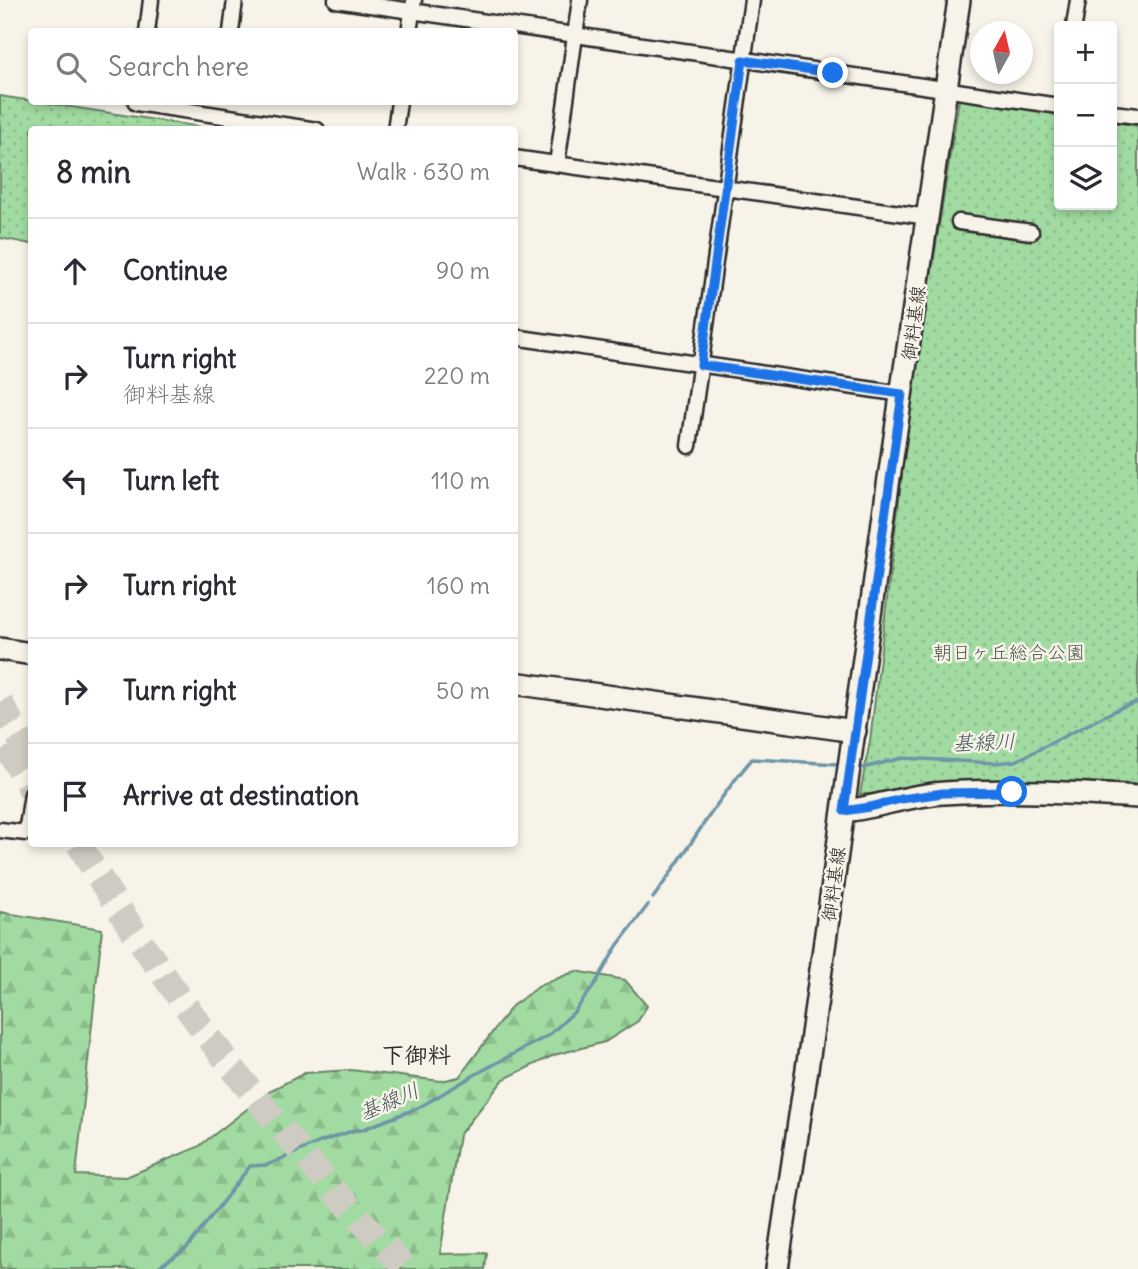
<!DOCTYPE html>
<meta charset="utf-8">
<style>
:root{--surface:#fff;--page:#f7f7f7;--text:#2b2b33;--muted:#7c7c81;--line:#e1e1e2}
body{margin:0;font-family:Delius,"Klee One",sans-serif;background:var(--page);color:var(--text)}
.controls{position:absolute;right:21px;top:21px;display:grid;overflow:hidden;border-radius:7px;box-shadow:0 4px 10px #0003}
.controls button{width:63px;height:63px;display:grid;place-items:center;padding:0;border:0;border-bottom:2px solid var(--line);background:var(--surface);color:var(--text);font:35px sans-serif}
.compass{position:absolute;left:970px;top:21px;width:63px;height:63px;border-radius:50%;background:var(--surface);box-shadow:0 4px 10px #0003;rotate:8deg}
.stop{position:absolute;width:21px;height:21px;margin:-16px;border:5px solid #1a73e8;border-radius:50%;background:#fff}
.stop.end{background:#1a73e8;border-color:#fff;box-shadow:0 2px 7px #0008}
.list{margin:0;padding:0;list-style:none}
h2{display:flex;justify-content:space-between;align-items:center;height:91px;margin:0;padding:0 28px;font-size:30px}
h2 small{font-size:23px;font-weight:400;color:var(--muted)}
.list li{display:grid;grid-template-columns:46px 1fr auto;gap:21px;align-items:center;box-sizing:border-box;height:105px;padding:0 28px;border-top:2px solid var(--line)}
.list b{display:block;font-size:26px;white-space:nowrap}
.list p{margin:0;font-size:23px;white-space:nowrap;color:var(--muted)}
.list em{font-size:23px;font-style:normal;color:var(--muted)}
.icon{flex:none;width:38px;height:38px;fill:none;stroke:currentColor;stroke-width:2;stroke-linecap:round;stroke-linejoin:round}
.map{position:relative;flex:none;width:1138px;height:1269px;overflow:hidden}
.search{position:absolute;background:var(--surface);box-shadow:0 4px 10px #0003;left:28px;top:28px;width:490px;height:77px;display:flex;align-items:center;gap:18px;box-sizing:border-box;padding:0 24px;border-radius:7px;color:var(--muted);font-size:26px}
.panel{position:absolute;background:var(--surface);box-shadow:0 4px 10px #0003;left:28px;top:126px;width:490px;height:721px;border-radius:7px}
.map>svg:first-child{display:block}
.grass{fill:url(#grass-dots);stroke:#668366;stroke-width:2}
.forest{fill:url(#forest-firs);stroke:#668366;stroke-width:2}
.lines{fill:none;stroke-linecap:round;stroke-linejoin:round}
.stream{stroke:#6e95a8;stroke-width:3.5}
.highway-tunnel{stroke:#cecbc2;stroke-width:26;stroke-dasharray:26 13;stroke-linecap:butt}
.street-casing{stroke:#2b2b2b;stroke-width:19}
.secondary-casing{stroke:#2b2b2b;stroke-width:26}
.street{stroke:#f7f3e8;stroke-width:14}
.secondary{stroke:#f7f3e8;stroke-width:21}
.route{stroke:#1a73e8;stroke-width:9}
.labels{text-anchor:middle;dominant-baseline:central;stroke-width:5;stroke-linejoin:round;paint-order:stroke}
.street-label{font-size:19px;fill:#2b2b2b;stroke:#f7f3e8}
.park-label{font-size:19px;fill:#485748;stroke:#f7f3e8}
.water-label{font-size:21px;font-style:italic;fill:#47575f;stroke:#f7f3e8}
.quarter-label{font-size:23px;font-weight:bold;fill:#2b2b2b;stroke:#f7f3e8}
</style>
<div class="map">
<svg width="1138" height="1269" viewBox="0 0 1138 1269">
<defs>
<pattern id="grass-dots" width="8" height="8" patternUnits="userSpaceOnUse" patternTransform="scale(1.75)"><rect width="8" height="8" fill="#a1dba1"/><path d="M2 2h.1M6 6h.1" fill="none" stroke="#8bbc8b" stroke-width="1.8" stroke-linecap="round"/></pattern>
<pattern id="forest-firs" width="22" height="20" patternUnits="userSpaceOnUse" patternTransform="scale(1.75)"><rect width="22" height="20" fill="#a1dba1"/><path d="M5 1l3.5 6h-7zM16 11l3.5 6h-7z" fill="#8bbc8b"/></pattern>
</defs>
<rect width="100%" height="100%" fill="#f7f3e8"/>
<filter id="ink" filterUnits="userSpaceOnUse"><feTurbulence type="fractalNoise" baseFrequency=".0143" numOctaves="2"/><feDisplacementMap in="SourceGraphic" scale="14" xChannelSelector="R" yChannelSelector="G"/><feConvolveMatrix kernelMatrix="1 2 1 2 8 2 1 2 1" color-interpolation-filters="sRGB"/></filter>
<g filter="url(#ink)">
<g class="grass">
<path d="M0 96 214 129 32 130 31 244 0 238Z"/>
<path d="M959 99 1059 114V205H1112V122L1138 126V784L992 780 903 787 872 794H860L870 741 909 416Z"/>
</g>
<path class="forest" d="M0 912 102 929 76 1175 126 1177 198 1147 273 1089 305 1073 351 1070 441 1081 459 1077 512 1006 541 985 576 971 625 980 647 1006 638 1021 605 1042 554 1055 504 1079 459 1135 440 1254 487 1253 485 1269H0Z"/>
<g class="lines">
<g class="stream">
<path d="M863 768 902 758 995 763 1016 761 1120 708 1138 702"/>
<path d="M653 898C687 852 715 802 752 759L837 764"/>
<path d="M155 1269 187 1248 250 1166 267 1165 320 1142 355 1130H361L418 1108 478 1073 549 1035 574 1012 594 986 617 946 648 905"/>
</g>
<g class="highway-tunnel">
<path d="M0 702 32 761"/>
<path d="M7 747 32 791"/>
<path d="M79 844C170 998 283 1139 406 1269"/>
</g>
<g class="street-casing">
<g id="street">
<path d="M336 0 1059 106"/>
<path d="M1074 26 1078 0"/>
<path d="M147 32 151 0"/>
<path d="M231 32 235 0"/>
<path d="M409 32 414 0"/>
<path d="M136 102V103L317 130"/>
<path d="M1112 113 1138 116"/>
<path d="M395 130 399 102"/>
<path d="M514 158 928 217"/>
<path d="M557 164 580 0"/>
<path d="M959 222 1031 232"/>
<path d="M514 337 902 394"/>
<path d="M689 446 752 0"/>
<path d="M0 830 26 833 32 794"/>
</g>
</g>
<g class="secondary-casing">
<g id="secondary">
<path d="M0 649 32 654"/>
<path d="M514 683 855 731"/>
<path d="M844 811C878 807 910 795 944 793 1008 789 1074 793 1138 797"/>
<path d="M777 1269 811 1042 889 478 959 0"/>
</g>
</g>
<use href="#street" class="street"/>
<use href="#secondary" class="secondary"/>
</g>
</g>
<g class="lines" filter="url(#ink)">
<path class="route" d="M833 73 743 60 701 365 902 394 844 811 870 807 901 799 943 793 1012 792"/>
</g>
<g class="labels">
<g class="street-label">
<text transform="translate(913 323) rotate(-82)">御料基線</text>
<text transform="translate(833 884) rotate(-82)">御料基線</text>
</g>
<g class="park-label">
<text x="1009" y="652">朝日ヶ丘総合公園</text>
</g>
<g class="water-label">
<text transform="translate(984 742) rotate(-2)">基線川</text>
<text transform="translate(389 1101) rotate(-23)">基線川</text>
</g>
<g class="quarter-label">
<text x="416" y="1054">下御料</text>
</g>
</g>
</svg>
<div class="controls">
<button>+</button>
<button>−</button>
<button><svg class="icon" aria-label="layers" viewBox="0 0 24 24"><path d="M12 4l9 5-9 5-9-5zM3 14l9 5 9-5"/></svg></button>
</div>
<svg class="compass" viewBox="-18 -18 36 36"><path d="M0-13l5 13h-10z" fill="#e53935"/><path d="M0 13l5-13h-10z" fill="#7c7c81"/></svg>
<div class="stop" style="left:1012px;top:792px"></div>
<div class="stop end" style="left:833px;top:73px"></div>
<div class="search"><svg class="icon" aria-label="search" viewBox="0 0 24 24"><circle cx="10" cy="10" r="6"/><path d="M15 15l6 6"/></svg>Search here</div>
<section class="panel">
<h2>8 min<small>Walk · 630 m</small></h2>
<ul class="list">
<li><svg class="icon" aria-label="ahead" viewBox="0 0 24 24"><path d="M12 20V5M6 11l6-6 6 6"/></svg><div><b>Continue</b></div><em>90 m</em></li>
<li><svg class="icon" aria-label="right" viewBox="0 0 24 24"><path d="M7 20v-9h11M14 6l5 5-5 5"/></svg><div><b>Turn right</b><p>御料基線</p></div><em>220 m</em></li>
<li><svg class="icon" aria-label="left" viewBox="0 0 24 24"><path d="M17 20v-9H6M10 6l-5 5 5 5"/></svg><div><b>Turn left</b></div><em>110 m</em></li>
<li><svg class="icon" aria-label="right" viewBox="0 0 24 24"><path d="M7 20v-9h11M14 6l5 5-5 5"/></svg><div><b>Turn right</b></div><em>160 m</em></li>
<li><svg class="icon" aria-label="right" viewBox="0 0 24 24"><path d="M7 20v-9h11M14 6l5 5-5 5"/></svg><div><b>Turn right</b></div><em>50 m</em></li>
<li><svg class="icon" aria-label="arrive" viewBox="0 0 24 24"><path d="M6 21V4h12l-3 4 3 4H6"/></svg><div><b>Arrive at destination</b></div></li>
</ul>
</section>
</div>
